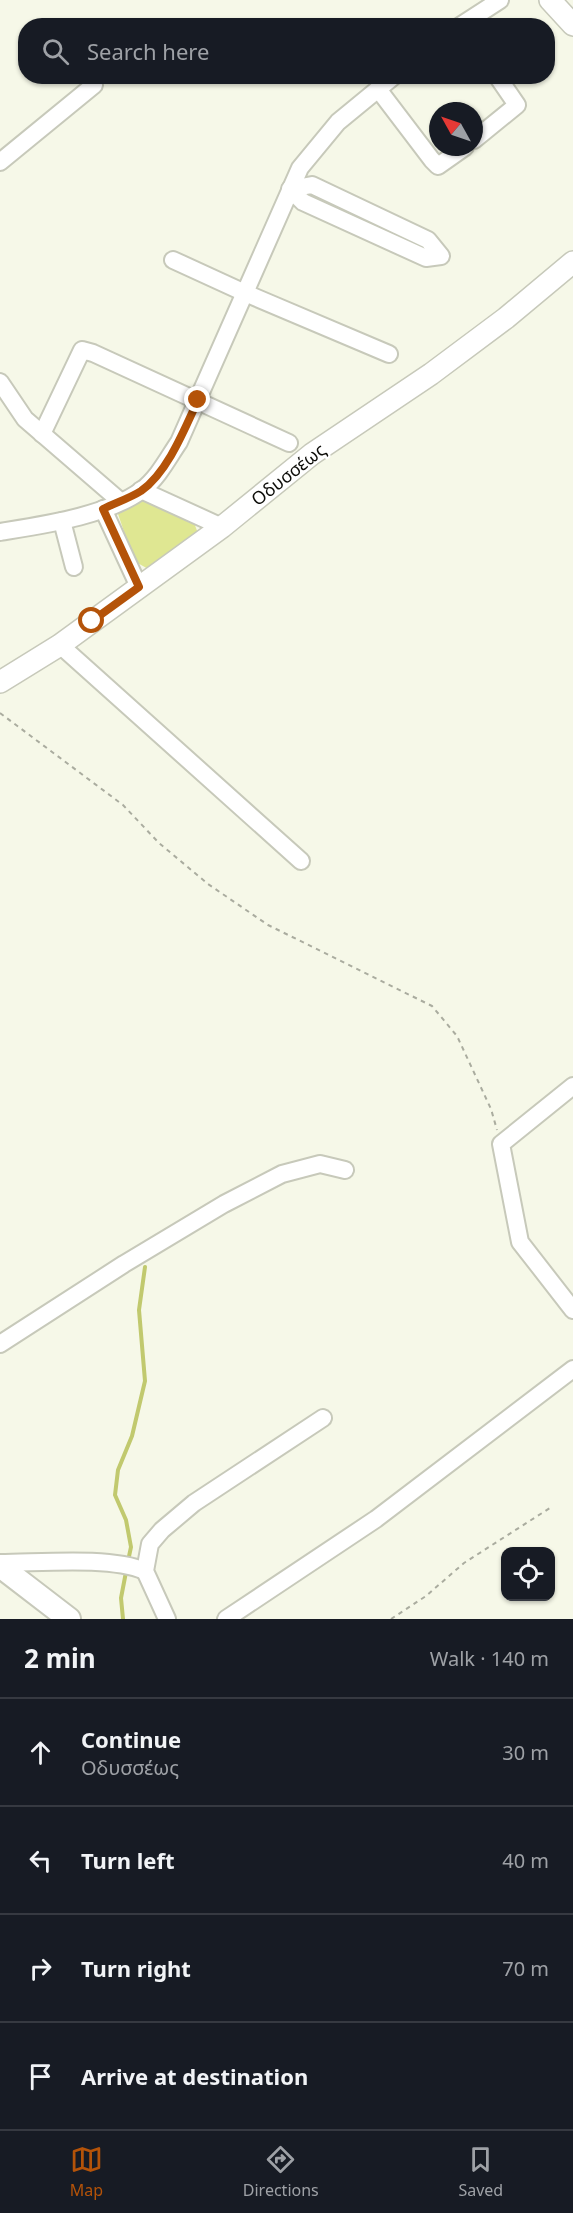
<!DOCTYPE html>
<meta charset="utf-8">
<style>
:root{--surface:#171b24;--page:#20242c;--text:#f1f3f6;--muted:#9ea1a6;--line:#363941;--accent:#b45309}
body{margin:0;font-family:"Noto Sans",sans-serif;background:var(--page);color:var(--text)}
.controls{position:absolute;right:18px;bottom:18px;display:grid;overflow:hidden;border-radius:12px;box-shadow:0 2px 4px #0004}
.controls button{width:54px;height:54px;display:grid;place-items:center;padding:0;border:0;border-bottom:2px solid var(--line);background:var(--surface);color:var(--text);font:30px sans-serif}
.compass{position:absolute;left:429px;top:102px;width:54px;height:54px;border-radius:50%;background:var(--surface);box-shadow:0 2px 4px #0004;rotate:310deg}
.stop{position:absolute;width:18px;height:18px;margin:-14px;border:4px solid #b45309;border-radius:50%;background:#fff}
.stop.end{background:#b45309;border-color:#fff;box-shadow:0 2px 6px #0008}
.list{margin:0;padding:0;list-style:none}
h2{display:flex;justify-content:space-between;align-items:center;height:78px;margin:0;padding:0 24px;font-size:26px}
h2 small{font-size:20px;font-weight:400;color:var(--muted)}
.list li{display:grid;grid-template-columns:39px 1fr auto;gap:18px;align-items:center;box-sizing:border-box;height:108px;padding:0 24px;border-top:2px solid var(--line)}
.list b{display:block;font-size:22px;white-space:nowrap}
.list p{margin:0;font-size:20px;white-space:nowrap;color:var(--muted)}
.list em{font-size:20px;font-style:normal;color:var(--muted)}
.icon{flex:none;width:33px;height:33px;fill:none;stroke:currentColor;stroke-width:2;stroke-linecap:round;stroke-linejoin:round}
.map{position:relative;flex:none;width:573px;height:1619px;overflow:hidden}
.search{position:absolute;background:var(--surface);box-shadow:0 2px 4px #0004;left:18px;right:18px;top:18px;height:66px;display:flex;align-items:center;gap:15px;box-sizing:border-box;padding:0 21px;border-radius:24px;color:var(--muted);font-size:22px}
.sheet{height:510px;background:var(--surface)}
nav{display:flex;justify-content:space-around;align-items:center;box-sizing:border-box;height:84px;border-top:2px solid var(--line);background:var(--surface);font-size:16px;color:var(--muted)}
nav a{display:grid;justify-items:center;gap:3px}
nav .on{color:var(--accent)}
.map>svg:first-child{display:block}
.green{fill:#dfe792}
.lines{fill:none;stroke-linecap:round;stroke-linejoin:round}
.stream{stroke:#c1c96e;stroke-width:4}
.minor-casing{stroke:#c7c9ba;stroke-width:20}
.tertiary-casing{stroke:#c7c9ba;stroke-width:24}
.secondary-casing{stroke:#c7c9ba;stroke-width:26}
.path{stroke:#aaac9f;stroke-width:2;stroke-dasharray:4.5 4.5;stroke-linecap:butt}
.minor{stroke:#fff;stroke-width:16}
.tertiary{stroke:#fff;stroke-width:21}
.secondary{stroke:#fff;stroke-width:22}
.route{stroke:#b45309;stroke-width:8}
.labels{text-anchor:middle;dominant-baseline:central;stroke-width:4.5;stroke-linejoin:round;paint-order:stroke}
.street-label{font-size:18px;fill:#0d0d09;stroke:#fff}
</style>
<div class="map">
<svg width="573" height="1619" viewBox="0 0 573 1619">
<rect width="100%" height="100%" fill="#f6f8e8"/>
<path class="green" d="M144 499 193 520 199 536 150 570 134 561 117 511Z"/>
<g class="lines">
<g class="stream">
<path d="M128 1561 131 1547 126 1520 115 1495 118 1470 132 1436 145 1381 139 1310 145 1267"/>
<path d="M123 1619 121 1598 126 1572"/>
</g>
<g class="minor-casing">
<g id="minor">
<path d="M460 26 500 0"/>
<path d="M378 89 432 160 438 166 465 147"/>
<path d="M474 140 517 105 497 76"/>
<path d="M0 162 94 85"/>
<path d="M312 185 428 240 441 256 426 258 303 202 290 189Z"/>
<path d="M173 260 245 293 389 354"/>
<path d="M0 382 25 419 120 501"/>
<path d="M42 434 82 350 93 353 289 443"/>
<path d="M141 490 222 527"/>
<path d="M103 509 139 587"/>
<path d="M62 521 74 567"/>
<path d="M0 532C42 525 107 516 142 490 158 478 168 458 179 442L300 168 338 122 394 76"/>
<path d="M60 645 301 861"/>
<path d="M573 1086 501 1144 520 1242 573 1310"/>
<path d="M0 1344 124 1264 224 1204 282 1174 320 1164 345 1170"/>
<path d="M0 1563C39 1563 110 1556 145 1571"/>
<path d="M167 1619 145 1571 150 1544 162 1530 194 1503 323 1418"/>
<path d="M226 1619 376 1519 573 1369"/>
</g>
</g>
<g class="tertiary-casing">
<g id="tertiary">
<path d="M550 0 573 25"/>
<path d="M0 682 60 645 222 527 312 454 431 374 506 318 573 262"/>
</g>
</g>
<g class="secondary-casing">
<path id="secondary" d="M0 1566 69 1619"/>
</g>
<g class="path">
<path d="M0 713 123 805 159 843 208 884 268 925 432 1006 457 1036 491 1109 497 1130"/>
<path d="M391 1619 426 1596 464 1563 553 1506"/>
</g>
<use href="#minor" class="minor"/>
<use href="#tertiary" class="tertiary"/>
<use href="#secondary" class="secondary"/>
</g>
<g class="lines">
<path class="route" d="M92 621 139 587 103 509C115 503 130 498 141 491 168 472 185 428 198 400"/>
</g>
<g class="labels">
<g class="street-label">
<text transform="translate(288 474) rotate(-38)">Οδυσσέως</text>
</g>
</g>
</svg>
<div class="controls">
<button><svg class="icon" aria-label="locate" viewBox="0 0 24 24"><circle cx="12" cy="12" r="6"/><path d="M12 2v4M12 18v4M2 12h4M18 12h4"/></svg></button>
</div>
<svg class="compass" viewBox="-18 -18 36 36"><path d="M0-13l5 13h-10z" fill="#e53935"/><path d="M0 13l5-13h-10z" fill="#9ea1a6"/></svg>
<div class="stop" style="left:92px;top:621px"></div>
<div class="stop end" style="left:198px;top:400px"></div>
<div class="search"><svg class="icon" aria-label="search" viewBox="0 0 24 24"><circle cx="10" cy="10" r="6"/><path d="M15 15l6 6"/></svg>Search here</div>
</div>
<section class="sheet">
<h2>2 min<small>Walk · 140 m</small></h2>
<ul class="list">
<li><svg class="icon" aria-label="ahead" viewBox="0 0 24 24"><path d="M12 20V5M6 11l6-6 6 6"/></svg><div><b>Continue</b><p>Οδυσσέως</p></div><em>30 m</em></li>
<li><svg class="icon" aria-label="left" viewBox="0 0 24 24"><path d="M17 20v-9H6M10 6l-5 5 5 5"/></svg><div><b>Turn left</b></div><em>40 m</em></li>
<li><svg class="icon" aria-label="right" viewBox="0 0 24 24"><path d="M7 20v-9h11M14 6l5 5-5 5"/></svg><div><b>Turn right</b></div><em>70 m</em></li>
<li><svg class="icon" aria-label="arrive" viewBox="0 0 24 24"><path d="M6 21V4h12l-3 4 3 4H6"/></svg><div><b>Arrive at destination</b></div></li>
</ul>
</section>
<nav>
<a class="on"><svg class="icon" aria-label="map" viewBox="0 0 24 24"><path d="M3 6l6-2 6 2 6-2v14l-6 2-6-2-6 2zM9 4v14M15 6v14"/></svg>Map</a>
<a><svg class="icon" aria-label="directions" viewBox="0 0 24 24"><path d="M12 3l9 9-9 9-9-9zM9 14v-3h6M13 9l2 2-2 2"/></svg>Directions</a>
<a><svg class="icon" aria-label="saved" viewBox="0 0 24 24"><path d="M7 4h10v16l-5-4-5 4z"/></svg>Saved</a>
</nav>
